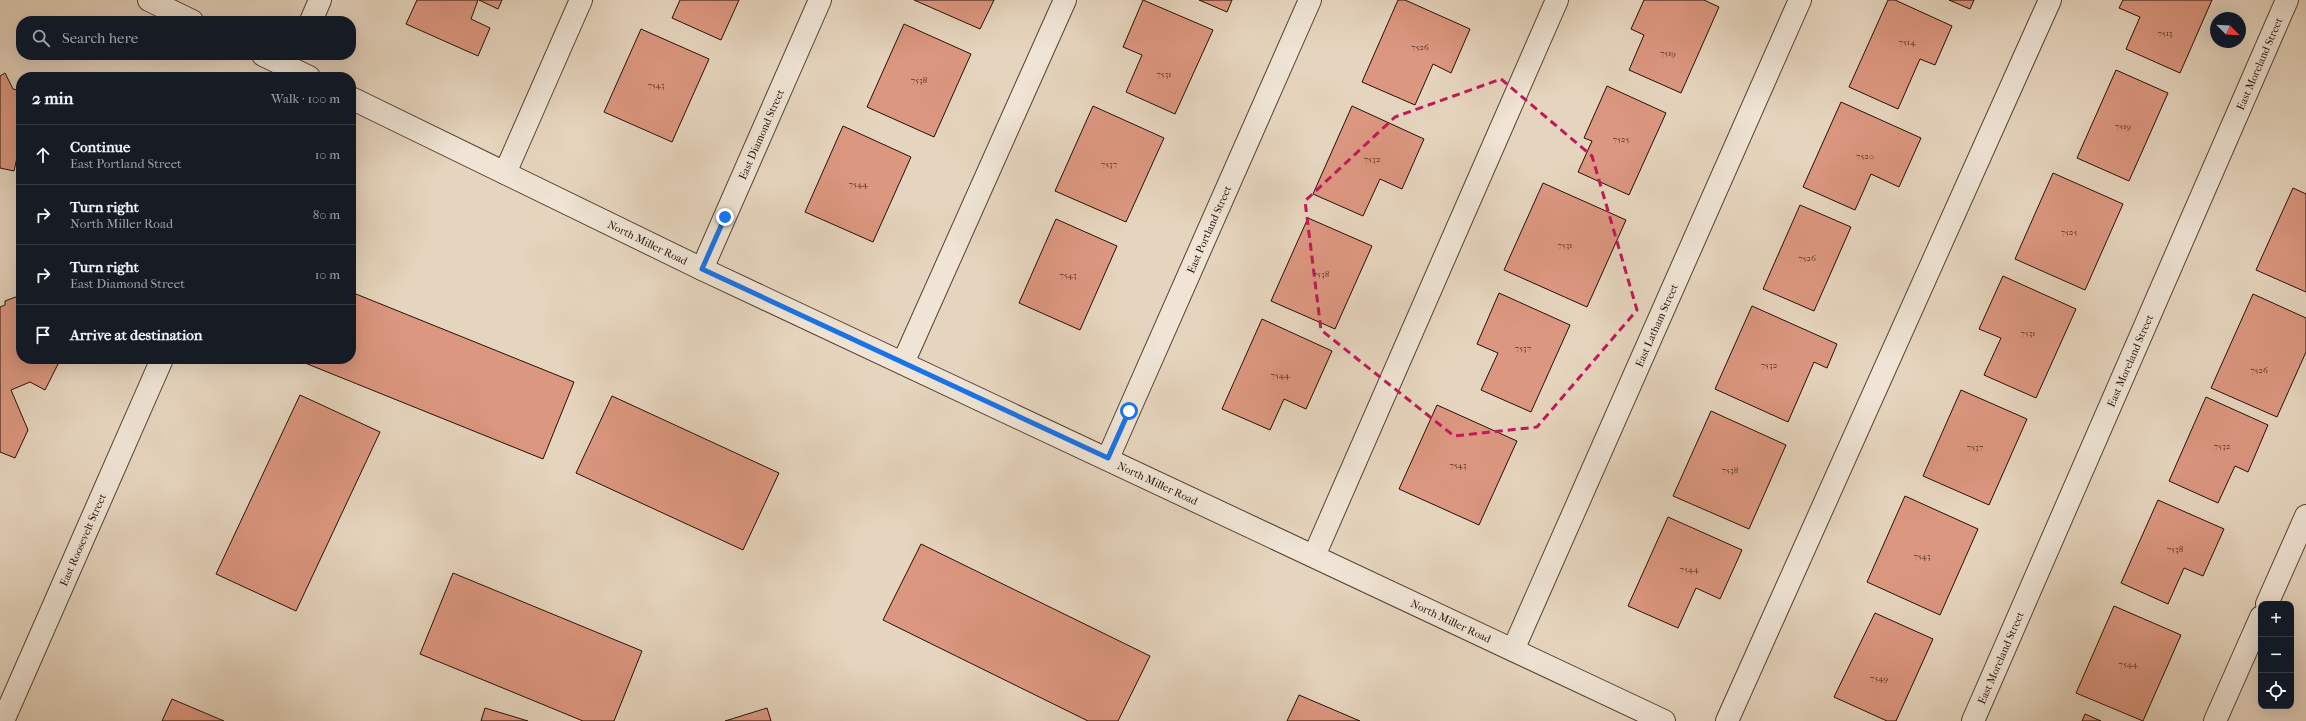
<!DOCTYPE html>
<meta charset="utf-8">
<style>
:root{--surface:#171b24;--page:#20242c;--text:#f1f3f6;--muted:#9ea1a6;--line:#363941}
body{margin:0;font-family:"IM FELL French Canon",serif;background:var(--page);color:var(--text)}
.controls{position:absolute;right:12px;bottom:12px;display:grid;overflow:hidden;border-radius:8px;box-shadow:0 4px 16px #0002}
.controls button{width:36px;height:36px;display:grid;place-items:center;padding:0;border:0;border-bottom:1px solid var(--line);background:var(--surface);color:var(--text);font:20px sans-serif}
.compass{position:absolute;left:2210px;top:12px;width:36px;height:36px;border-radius:50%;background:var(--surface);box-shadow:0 4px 16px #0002;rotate:114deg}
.stop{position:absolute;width:12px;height:12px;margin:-9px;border:3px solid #1a73e8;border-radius:50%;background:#fff}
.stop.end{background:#1a73e8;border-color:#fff;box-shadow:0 1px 4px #0008}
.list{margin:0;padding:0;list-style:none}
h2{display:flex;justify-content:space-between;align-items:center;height:52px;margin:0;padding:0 16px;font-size:17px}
h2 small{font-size:13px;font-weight:400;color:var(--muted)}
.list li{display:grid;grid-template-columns:26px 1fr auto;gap:12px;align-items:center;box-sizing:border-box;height:60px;padding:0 16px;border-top:1px solid var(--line)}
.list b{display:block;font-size:15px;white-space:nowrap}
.list p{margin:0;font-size:13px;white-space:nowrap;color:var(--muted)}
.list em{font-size:13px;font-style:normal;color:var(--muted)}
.icon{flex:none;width:22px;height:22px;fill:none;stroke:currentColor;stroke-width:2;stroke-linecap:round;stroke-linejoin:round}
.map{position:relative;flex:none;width:2306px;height:721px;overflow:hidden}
.search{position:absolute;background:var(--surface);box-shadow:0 4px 16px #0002;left:16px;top:16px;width:340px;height:44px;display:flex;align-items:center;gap:10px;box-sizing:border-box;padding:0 14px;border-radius:16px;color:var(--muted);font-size:15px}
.panel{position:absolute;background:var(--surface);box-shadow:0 4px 16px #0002;left:16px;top:72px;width:340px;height:292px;border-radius:16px}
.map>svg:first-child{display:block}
.building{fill:#dc9780;stroke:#261004}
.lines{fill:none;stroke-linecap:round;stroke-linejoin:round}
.minor-casing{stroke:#564132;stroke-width:24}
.minor{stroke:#efe4d5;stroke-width:22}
.route{stroke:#1a73e8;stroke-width:5}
.marked{fill:none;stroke:#c2185b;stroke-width:3;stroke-dasharray:8 5;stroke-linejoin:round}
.labels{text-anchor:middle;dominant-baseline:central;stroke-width:3;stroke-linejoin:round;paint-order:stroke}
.number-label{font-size:9px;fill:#543223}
.street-label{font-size:11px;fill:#261004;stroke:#efe4d5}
</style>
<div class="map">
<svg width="2306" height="721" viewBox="0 0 2306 721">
<rect width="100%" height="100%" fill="#e6d5be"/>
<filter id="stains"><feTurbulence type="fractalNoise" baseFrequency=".005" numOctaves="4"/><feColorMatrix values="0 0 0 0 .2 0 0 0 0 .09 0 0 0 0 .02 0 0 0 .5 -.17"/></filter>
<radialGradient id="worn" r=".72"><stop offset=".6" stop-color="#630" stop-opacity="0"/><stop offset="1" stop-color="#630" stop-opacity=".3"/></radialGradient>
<g class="building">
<path d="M417 0H478L471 19 490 28 478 56 406 24Z"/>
<path d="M479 0H502L498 9Z"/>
<path d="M680 0H739L721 40 672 18Z"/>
<path d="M914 0H994L980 29Z"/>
<path d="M1143 0 1213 30 1175 114 1126 92 1142 55 1123 47Z"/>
<path d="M1199 0H1232L1227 12Z"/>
<path d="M1398 0H1405L1470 29 1451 73 1433 64 1415 105 1362 82Z"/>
<path d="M1644 0H1704L1719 7 1681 93 1629 70 1644 35 1631 29Z"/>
<path d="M1888 0H1895L1952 26 1935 65 1920 59 1898 109 1849 87Z"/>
<path d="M1949 0H1974L1970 9Z"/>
<path d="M2123 0H2212L2180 73 2126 49 2140 17 2119 8Z"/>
<path d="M904 24 971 54 934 137 867 107Z"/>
<path d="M641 29 709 59 672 142 604 112Z"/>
<path d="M2116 70 2168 93 2129 181 2077 158Z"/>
<path d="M5 73 13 89 21 91V140L14 171 0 168V76Z"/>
<path d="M1607 86 1666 113 1629 195 1578 172 1592 141 1584 138Z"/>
<path d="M1841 102 1921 138 1899 187 1871 174 1855 210 1803 187Z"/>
<path d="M1093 106 1164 138 1126 222 1055 191Z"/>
<path d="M1352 106 1424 139 1402 189 1380 179 1363 216 1313 194Z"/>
<path d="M843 126 911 157 873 242 805 212Z"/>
<path d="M2053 173 2123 204 2085 290 2015 259Z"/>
<path d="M1543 183 1626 220 1587 307 1504 270Z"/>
<path d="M2293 188 2306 194V292L2256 270Z"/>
<path d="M1800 205 1851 227 1814 311 1763 289Z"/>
<path d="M1308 218 1372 246 1335 329 1271 301Z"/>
<path d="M1056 219 1117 246 1080 330 1019 303Z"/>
<path d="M2003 276 2076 309 2036 398 1984 375 2001 338 1979 329Z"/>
<path d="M351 292 574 382 543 459 305 363 307 359H351Z"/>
<path d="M1499 293 1570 325 1531 412 1481 390 1498 353 1477 344Z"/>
<path d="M2253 294 2306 318V352L2277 417 2211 388Z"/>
<path d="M21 295V359H56L58 364 45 390 30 382 11 390 28 430 15 458 0 452V307L5 305V301Z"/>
<path d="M1752 306 1837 344 1827 368 1814 362 1788 422 1715 389Z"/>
<path d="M1262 319 1332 351 1306 409 1284 399 1270 430 1222 409Z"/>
<path d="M1961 390 2027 419 1989 505 1923 476Z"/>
<path d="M300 395 380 432 296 611 216 574Z"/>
<path d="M612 396 779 473 743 550 576 473Z"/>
<path d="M2206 397 2268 425 2248 472 2235 466 2218 503 2169 481Z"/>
<path d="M1437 405 1517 441 1479 525 1399 489Z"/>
<path d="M1711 411 1786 445 1749 529 1673 496Z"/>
<path d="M1905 496 1978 529 1940 615 1867 582Z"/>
<path d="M2158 500 2224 529 2203 576 2184 568 2168 604 2121 583Z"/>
<path d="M1668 517 1742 550 1720 599 1696 588 1678 628 1628 606Z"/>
<path d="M921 544 1150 656 1118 721H1088L883 620Z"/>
<path d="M453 573 642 651 614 721H583L420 654Z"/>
<path d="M2114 606 2181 635 2143 721 2076 693Z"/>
<path d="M1875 613 1933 639 1896 721H1887L1834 697Z"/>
<path d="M1299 695 1360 721H1287Z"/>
<path d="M172 699 224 721H162Z"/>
<path d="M485 708 528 721H481Z"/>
<path d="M767 708 771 721H725Z"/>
<path d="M2085 714 2101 721H2082Z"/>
</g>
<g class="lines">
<g class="minor-casing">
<g id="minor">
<path d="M149 0 192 21"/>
<path d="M311 21 320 0"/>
<path d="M263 55 309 77"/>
<path id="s1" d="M351 98 702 269 1664 721"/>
<path d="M505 173 581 0"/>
<path id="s2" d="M702 269 820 0"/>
<path d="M903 363 1065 0"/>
<path id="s3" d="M1108 458 1310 0"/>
<path d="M1314 556 1557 0"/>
<path d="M2267 604 2306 516"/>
<path id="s4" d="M1513 650 1800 0"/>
<path id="s5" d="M3 721 162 359"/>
<path d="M1727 721 2050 0"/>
<path id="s6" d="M1973 721 2287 0"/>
<path d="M2215 721 2261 617"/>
</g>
</g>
<use href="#minor" class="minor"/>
</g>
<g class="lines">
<path class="route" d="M725 217 702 269 1108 458 1129 411"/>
</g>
<path class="marked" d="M1501 79 1592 156 1637 310 1537 427 1454 436 1321 330 1305 201 1395 117Z"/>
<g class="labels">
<g class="number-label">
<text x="2165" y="33">7513</text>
<text x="1907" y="42">7514</text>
<text x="1420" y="47">7526</text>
<text x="1668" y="53">7519</text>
<text x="1164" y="74">7531</text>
<text x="919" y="80">7538</text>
<text x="656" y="85">7543</text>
<text x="2123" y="126">7519</text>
<text x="1621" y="139">7525</text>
<text x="1865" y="156">7520</text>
<text x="1372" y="159">7532</text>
<text x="1109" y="164">7537</text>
<text x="858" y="184">7544</text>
<text x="2069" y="232">7525</text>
<text x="1565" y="245">7531</text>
<text x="1807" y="258">7526</text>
<text x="1321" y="274">7538</text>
<text x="1068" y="275">7543</text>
<text x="2028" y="333">7531</text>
<text x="1523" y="348">7537</text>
<text x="1769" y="365">7532</text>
<text x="2259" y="370">7526</text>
<text x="1280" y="375">7544</text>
<text x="2222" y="446">7532</text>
<text x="1975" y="447">7537</text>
<text x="1458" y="465">7543</text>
<text x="1730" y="470">7538</text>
<text x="2175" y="549">7538</text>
<text x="1922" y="556">7543</text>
<text x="1689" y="569">7544</text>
<text x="2128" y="664">7544</text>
<text x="1879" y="678">7549</text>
</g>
<g class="street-label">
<text stroke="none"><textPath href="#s6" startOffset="717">East Moreland Street</textPath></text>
<text stroke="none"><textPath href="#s2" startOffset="147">East Diamond Street</textPath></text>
<text stroke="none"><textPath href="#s3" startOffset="250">East Portland Street</textPath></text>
<text stroke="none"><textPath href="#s1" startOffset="330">North Miller Road</textPath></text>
<text stroke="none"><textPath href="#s4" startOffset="355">East Latham Street</textPath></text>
<text stroke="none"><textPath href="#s6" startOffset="393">East Moreland Street</textPath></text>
<text stroke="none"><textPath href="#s1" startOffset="894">North Miller Road</textPath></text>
<text stroke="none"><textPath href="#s5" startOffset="198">East Roosevelt Street</textPath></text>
<text stroke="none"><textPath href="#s1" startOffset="1218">North Miller Road</textPath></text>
<text stroke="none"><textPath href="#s6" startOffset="69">East Moreland Street</textPath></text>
</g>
</g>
<rect width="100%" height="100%" filter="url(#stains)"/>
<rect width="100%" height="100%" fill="url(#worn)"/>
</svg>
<div class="controls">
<button>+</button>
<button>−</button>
<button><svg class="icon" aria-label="locate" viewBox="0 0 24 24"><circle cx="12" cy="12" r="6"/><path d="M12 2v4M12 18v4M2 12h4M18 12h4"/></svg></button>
</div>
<svg class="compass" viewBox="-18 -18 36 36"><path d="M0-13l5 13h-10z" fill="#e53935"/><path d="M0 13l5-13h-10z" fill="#9ea1a6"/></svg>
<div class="stop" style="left:1129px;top:411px"></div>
<div class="stop end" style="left:725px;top:217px"></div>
<div class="search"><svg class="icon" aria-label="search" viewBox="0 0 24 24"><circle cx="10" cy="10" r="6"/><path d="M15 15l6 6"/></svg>Search here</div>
<section class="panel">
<h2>2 min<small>Walk · 100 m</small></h2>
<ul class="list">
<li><svg class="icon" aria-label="ahead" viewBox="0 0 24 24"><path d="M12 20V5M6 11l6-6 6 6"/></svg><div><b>Continue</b><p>East Portland Street</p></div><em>10 m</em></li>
<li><svg class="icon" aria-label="right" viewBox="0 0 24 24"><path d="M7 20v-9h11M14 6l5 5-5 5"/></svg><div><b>Turn right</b><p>North Miller Road</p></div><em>80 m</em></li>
<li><svg class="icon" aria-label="right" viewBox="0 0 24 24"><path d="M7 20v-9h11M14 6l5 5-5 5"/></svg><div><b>Turn right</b><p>East Diamond Street</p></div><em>10 m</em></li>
<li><svg class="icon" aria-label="arrive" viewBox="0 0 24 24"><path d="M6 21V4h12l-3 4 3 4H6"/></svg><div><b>Arrive at destination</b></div></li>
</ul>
</section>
</div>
